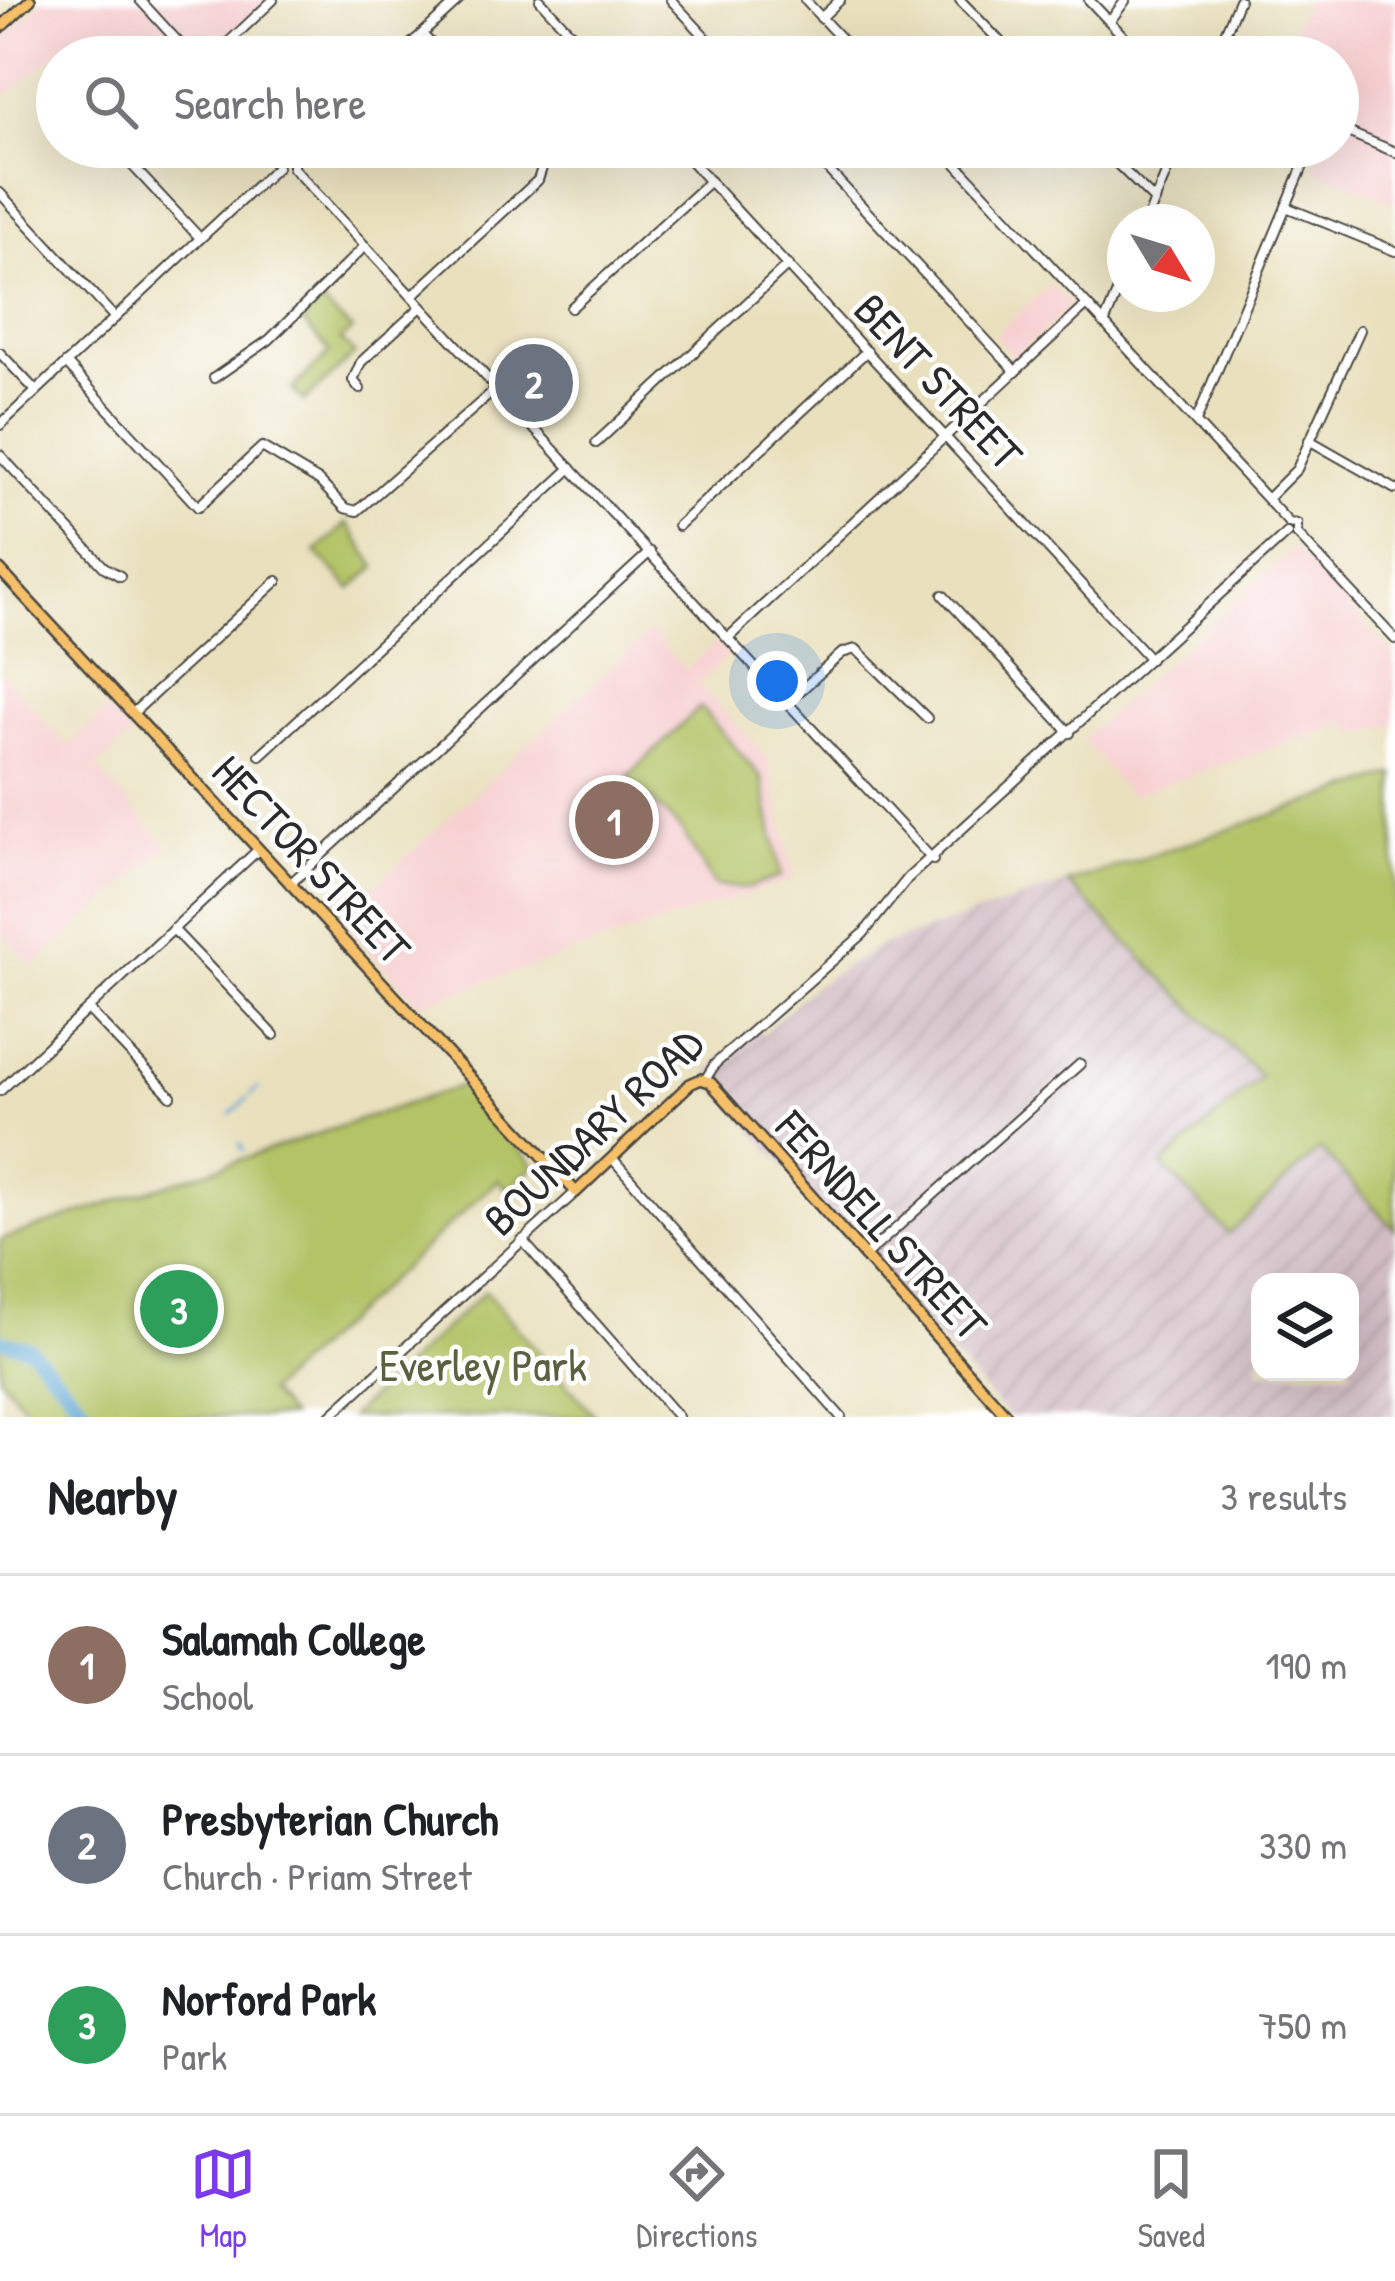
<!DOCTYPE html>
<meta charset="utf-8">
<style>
:root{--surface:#fff;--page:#f6f6f6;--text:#202124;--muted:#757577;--line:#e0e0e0;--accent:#7c3aed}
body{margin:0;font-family:"Patrick Hand",sans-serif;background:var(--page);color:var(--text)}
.controls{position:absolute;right:36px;bottom:36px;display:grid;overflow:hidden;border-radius:24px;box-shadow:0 12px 48px #0002}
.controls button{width:108px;height:108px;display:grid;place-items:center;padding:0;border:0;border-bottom:3px solid var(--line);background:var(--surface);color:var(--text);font:60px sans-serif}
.compass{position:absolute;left:1107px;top:204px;width:108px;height:108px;border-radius:50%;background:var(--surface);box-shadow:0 12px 48px #0002;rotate:128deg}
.you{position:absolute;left:777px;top:681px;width:42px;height:42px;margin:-30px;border:9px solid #fff;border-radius:50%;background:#1a73e8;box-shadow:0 0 0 18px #1a73e833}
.badge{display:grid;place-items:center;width:78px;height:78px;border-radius:50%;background:var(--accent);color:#fff;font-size:39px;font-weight:700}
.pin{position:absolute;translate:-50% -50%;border:6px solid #fff;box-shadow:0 3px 12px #0006}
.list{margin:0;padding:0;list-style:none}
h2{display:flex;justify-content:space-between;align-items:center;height:156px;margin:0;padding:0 48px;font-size:51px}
h2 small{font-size:39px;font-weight:400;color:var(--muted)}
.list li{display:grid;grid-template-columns:78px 1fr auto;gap:36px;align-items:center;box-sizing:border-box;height:180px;padding:0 48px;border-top:3px solid var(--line)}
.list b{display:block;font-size:45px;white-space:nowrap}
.list p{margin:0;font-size:39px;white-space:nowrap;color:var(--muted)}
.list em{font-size:39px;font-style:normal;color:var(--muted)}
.icon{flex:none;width:66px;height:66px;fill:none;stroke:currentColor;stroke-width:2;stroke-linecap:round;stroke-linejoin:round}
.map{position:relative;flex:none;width:1395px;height:1417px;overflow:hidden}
.search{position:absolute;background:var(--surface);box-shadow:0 12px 48px #0002;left:36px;right:36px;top:36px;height:132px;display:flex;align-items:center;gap:30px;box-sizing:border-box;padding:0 42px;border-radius:66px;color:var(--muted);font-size:45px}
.sheet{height:696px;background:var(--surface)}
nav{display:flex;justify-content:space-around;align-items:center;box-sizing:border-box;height:168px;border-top:3px solid var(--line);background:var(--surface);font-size:33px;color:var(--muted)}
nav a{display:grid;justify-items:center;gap:6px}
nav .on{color:var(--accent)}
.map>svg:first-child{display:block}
.built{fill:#f7cfd0}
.industrial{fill:url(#industrial-furrows);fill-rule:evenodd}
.green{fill:#b3c366;stroke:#6f7748;stroke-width:3}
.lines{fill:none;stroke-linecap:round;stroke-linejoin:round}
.stream{stroke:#5ca6d4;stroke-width:3}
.river{stroke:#5ca6d4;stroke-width:14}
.minor-casing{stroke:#484641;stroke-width:12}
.major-casing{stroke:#484641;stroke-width:14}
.minor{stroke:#fff;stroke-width:8}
.major{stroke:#f6c06b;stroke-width:9}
.labels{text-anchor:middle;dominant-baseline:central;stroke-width:9;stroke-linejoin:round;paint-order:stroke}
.street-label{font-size:45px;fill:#2b2b2b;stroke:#fff}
.park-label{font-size:45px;fill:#5b6040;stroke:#fff}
</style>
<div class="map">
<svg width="1395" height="1417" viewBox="0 0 1395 1417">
<defs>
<pattern id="industrial-furrows" width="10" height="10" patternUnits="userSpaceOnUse" patternTransform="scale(3)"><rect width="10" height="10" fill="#d2bdc5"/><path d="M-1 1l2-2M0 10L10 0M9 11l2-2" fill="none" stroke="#b4a3a9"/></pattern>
</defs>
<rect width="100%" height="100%" fill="#fff"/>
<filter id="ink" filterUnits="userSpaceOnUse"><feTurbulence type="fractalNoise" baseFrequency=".00833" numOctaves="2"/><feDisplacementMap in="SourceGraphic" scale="24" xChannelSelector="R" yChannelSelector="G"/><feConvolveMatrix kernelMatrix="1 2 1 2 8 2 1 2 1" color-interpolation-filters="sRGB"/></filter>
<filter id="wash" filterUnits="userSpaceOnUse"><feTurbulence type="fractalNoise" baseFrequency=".004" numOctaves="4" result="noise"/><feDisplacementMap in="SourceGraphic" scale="48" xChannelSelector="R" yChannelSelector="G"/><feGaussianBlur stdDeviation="2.7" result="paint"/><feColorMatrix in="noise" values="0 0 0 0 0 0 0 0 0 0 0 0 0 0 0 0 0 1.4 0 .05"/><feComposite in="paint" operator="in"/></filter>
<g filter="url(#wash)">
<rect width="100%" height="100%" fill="#e9e0bd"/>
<g class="built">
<path d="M44 0H272L211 57H114L87 28 0 101V41Z"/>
<path d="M1305 0H1395V203L1314 169 1323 147H1338V110L1349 83 1338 79V57H1282Z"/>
<path d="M1051 284 1071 306 1014 358 994 336Z"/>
<path d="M1294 548 1395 656V724L1359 735 1347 723 1129 796 1082 739Z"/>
<path d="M650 631 685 670 717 641 729 655 698 683 769 761 794 879 419 1004 339 919Z"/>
<path d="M0 672 67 746 108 709 132 735 96 768 168 846 34 966 0 931Z"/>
</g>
<path class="industrial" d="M1068 883 1261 1077 1162 1164 1320 1149 1395 1229V1417H1008L710 1082 709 1071 755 1026 763 1034 814 986 880 946ZM1260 1282H1350V1372H1260Z"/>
<g class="green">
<path d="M320 301 352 330 341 340 355 354 304 402 292 389 330 352 302 321Z"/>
<path d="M347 523 376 567 351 589 316 552Z"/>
<path d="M700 707 762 778 781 876 749 888 715 886 682 831 628 777Z"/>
<path d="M1395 774V1229L1320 1149 1229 1234 1162 1165 1261 1077 1068 883Z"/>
<path d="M461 1086 535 1166 508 1190 498 1180 268 1392 290 1417H33L0 1377V1240Z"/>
<path d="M485 1291 596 1417H350L471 1304Z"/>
</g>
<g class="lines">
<g class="stream">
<path d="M251 1095 258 1088"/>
<path d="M231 1114 248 1098"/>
<path d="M240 1143 243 1151"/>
</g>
<path class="river" d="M0 1340 30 1348 92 1417"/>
</g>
</g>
<g filter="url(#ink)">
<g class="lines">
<g class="minor-casing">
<g id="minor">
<path d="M140 0 192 57"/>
<path d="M540 0 593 57"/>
<path d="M671 0 724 57"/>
<path d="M805 0 858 57"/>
<path d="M960 0 1015 57"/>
<path d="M1089 0 1143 57"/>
<path d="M821 18 840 0"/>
<path d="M1110 21 1125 1"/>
<path d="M422 34 444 57"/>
<path d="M213 57 273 0"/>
<path d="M397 57 459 0"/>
<path d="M1215 57 1239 0"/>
<path d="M1338 128 1395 152"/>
<path d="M115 147 200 238"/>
<path d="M678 147 1150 659"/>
<path d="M807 147 1016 372"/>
<path d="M941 147 1289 523 1297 524V534L1395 639"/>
<path d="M1100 147 1155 201"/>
<path d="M279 152 293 153V168"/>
<path d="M293 168 933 860"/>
<path d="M0 193 115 318"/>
<path d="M1286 207 1395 251"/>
<path d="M1146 222 1177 147"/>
<path d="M412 296 538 180 543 165 528 147"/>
<path d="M571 308 710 181"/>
<path d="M1104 324 1125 273"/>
<path d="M0 353 36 391"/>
<path d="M66 363 198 507 262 447 319 481 345 508 357 511 497 388"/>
<path d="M214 378 269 340 365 246"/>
<path d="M360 389 353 380 361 362 421 307"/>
<path d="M1196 421 1311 147"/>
<path d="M0 425 277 167"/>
<path d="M1309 440 1395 489"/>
<path d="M596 443 788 265"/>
<path d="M0 455 104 567 120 576"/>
<path d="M1267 499 1297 469 1360 330"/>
<path d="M678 526 867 351"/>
<path d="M943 595 1070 733"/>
<path d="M729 637 1087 305"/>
<path d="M788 702 842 653 856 649 927 718"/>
<path d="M133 713 277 581"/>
<path d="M260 755 571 468"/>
<path d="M290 884 650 552"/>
<path d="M173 929 274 1035"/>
<path d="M89 1010 171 1096"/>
<path d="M705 1080 715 1064 863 934 908 878 1287 533"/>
<path d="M0 1091 258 850"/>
<path d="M612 1158 841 1417"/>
<path d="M522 1240 678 1417"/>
<path d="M865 1256 1080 1064"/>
<path d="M329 1417 576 1192"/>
</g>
</g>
<g class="major-casing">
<g id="major">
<path d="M0 28 30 0"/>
<path d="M0 570 576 1192 690 1084 701 1079 710 1082 1008 1417"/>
</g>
</g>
<use href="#minor" class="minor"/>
<use href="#major" class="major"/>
</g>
</g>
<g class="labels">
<g class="street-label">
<text transform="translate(939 381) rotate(47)">BENT STREET</text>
<text transform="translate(312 859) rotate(47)">HECTOR STREET</text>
<text transform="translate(593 1131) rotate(-43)">BOUNDARY ROAD</text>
<text transform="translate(882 1225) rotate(48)">FERNDELL STREET</text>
</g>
<g class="park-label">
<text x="483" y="1364">Everley Park</text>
</g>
</g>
</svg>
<div class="controls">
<button><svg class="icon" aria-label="layers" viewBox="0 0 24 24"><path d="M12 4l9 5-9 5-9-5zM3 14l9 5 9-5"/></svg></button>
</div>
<svg class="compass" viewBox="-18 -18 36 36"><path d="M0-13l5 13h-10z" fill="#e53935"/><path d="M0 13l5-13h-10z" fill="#757577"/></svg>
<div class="you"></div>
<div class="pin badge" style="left:614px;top:820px;background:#8d6e63">1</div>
<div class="pin badge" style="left:534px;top:383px;background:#6b7280">2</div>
<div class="pin badge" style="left:179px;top:1309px;background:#2e9e5b">3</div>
<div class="search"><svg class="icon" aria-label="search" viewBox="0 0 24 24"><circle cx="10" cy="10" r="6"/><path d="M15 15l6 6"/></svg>Search here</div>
</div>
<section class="sheet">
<h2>Nearby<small>3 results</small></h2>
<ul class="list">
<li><span class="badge" style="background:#8d6e63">1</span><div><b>Salamah College</b><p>School</p></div><em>190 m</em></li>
<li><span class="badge" style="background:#6b7280">2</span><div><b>Presbyterian Church</b><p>Church · Priam Street</p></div><em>330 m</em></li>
<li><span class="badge" style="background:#2e9e5b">3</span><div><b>Norford Park</b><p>Park</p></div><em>750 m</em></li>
</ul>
</section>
<nav>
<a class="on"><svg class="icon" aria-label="map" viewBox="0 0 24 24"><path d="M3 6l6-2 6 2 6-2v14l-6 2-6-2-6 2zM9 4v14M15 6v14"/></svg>Map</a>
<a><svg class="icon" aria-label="directions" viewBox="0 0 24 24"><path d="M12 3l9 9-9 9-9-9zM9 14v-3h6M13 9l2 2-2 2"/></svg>Directions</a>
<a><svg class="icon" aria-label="saved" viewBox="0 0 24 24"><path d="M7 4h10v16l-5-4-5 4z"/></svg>Saved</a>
</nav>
